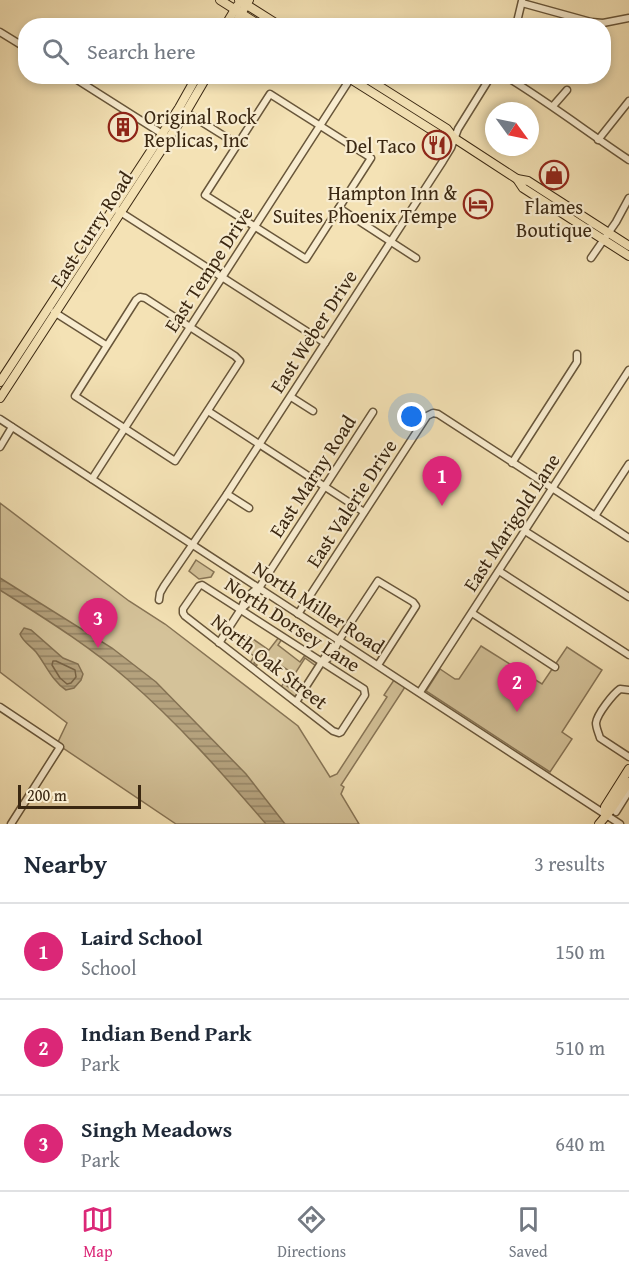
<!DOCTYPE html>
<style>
:root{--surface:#fff;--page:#f6f6f7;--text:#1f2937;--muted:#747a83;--line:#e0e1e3;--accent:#db2777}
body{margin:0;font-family:"Gentium Book Plus",serif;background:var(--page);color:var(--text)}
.compass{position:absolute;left:485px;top:102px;width:54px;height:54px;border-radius:50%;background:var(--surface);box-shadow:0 3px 9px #0003;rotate:123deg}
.scale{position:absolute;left:18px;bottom:15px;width:123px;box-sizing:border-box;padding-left:6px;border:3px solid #3a2711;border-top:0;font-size:16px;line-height:21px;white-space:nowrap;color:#3a2711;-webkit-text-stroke:4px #f8eccf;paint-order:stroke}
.you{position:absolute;left:412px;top:417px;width:21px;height:21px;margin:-15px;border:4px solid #fff;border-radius:50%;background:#1a73e8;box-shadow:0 0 0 9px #1a73e833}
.badge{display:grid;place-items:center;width:39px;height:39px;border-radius:50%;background:var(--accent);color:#fff;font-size:20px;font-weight:700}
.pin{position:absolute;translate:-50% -50px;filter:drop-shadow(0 2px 3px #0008)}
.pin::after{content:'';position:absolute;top:32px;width:21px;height:18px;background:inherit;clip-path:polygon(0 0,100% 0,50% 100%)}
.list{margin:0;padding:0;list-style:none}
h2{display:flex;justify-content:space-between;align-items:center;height:78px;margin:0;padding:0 24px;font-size:26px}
h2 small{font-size:20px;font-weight:400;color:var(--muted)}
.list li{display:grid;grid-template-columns:39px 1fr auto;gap:18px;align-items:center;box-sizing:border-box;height:96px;padding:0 24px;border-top:2px solid var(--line)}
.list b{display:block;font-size:22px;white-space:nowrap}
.list p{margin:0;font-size:20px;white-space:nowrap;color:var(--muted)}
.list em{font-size:20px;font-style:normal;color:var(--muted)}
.icon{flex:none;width:33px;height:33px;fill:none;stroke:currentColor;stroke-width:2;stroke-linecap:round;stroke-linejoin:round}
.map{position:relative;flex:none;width:629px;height:824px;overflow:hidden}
.search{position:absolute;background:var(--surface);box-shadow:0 3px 9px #0003;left:18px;right:18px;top:18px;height:66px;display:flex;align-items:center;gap:15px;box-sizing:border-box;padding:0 21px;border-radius:24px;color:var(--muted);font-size:22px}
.sheet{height:366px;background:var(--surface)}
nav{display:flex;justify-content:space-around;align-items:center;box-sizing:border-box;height:84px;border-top:2px solid var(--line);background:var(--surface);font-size:16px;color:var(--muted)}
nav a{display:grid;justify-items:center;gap:3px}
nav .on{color:var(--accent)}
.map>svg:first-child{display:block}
.park{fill:#d4c299;stroke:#877455;stroke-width:1.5}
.water{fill:url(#water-rules);stroke:#847152;stroke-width:1.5}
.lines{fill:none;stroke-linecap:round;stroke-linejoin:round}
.shore{stroke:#786447;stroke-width:1.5}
.minor-casing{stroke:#68563a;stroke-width:9}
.major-casing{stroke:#3a2711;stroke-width:10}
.minor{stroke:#f8eccf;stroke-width:6}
.major{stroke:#f4e2b5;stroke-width:8}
.labels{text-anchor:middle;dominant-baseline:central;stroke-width:4.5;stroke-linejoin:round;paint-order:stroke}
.poi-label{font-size:20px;fill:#3a2711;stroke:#f8eccf;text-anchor:end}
.street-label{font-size:20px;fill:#3a2711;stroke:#f8eccf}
</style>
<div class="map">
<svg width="629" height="824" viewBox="0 0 629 824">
<defs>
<pattern id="water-rules" width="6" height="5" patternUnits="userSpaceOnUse" patternTransform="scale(1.5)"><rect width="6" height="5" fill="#b5a27d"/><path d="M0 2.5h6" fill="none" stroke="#948465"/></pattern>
</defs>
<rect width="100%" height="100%" fill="#f4e2b5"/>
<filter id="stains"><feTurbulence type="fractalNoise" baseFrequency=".00333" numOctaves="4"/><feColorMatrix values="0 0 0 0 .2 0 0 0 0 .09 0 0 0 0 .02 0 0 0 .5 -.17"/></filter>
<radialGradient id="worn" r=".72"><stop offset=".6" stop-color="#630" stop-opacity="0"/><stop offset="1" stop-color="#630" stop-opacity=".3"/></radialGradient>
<g class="park">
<path d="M0 503 129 601 165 624 298 726 330 777 337 774 387 697 384 695 396 677 407 684 341 785 344 787 341 794 359 824H176L57 744 67 723 0 672Z"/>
<path d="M196 560 214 572 211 577 199 579 189 571Z"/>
<path d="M247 635 269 650 279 637 282 639 278 645 300 662 305 655 317 663 316 666 305 658 287 686 298 694 296 697 281 687 291 672 261 653 254 663 257 665 255 667 250 663 254 656 240 646Z"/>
<path d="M481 646 542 684 567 647 602 670 562 732 572 739 550 772 426 691 440 669 455 679H459Z"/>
</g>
<g class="water">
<path d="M0 578 112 648 156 682 246 774 285 824H266C222 773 178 723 127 679 88 645 44 618 0 590Z"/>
<path d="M24 628 31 630 63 658 78 664 83 674 81 680 74 688 66 690C52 681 46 665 36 652 31 646 23 642 20 634Z"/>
</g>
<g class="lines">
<path class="shore" d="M53 661H56L75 670 76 677 71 683 67 684 60 678 52 665Z"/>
<g class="minor-casing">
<g id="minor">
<path d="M522 3 591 22 603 23 629 18"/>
<path d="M516 26 522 1"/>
<path d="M0 32 26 48"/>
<path d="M71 76 164 135"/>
<path d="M505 76C548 102 587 132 629 160"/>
<path d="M270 94 371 158 306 259 205 195Z"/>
<path d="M553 106 567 90"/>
<path d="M184 111 237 144"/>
<path d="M598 140 629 101"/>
<path d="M114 208 325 343"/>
<path d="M339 208 416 258"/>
<path d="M591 258 616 222 629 198"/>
<path d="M140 297 145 298 235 356 240 361 175 461 75 396 136 300Z"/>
<path d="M54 312 106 345"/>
<path d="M291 397 313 411"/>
<path d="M208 411 364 512"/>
<path d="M0 419 620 824"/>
<path d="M0 447 12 427"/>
<path d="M512 463 577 362V354"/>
<path d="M92 479 352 76"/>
<path d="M227 494 249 508"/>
<path d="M595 516 629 464"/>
<path d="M525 531 629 597"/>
<path d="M499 571 629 655"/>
<path d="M202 585 364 689 365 695 341 732 339 733 333 731 185 616 183 613V609L199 586Z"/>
<path d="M159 600 160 593 164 586 227 494 443 161 451 148 458 129 491 76"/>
<path d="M241 609 256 596 259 588 373 412"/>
<path d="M472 613 555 667"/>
<path d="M298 614 427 416 433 413 438 414 629 538"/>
<path d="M219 643 241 609C244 600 250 593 258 588"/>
<path d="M323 662C331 658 336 648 339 640L378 581 413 602 416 606 378 665"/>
<path d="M629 690 620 689C613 694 597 714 596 723 596 728 599 734 600 738L629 757"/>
<path d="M420 692 629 370"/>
<path d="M296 702 332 646"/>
<path d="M0 707 60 747 11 824"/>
<path d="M616 812 629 791"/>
</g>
</g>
<g class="major-casing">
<g id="major">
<path d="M220 0 261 26"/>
<path d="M239 0 280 26"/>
<path d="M225 26 237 6"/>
<path d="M234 26 249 0"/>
<path d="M346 76 446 139 454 138"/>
<path d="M363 76 447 129 454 138 517 179 528 181 629 246"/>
<path d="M517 179 523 188 629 256"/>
<path d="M0 382 179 108 197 76"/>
<path d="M0 398 186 112 207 76"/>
<path d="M605 814V807L629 769"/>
<path d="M599 824 610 811 629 782"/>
</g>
</g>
<use href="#minor" class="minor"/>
<use href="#major" class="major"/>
</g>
<defs>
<g id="building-ring" transform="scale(1.5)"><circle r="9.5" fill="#f8eccf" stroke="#8f2418" stroke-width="1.5"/><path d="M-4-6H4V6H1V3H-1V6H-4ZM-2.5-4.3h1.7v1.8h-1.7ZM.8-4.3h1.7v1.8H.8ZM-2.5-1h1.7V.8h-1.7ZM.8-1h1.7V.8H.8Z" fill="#8f2418"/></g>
<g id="restaurant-ring" transform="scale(1.5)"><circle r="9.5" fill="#f8eccf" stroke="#8f2418" stroke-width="1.5"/><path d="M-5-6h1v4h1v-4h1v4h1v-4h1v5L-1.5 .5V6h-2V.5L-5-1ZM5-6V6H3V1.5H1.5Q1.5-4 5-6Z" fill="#8f2418"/></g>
<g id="shop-ring" transform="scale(1.5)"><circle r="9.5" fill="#f8eccf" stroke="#8f2418" stroke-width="1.5"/><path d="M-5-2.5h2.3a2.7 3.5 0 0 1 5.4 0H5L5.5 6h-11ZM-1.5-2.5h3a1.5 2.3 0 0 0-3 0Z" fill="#8f2418"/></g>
<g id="hotel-ring" transform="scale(1.5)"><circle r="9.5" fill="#f8eccf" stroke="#8f2418" stroke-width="1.5"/><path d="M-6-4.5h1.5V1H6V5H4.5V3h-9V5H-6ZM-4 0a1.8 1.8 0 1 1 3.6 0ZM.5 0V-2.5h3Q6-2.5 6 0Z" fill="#8f2418"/></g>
</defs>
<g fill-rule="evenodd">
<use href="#building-ring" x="123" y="127"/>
<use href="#restaurant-ring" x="437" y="145"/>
<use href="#shop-ring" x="554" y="175"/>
<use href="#hotel-ring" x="478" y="204"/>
</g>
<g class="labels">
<g class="poi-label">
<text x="144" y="116" text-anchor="start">Original Rock<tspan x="144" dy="23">Replicas, Inc</tspan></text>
<text x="416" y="145">Del Taco</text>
<text x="457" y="192">Hampton Inn &amp;<tspan x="457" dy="23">Suites Phoenix Tempe</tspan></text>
<text x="554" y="206" text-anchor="middle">Flames<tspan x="554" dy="23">Boutique</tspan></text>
</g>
<g class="street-label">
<text transform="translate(91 229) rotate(-57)">East Curry Road</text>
<text transform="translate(208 269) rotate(-57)">East Tempe Drive</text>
<text transform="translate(313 331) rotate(-57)">East Weber Drive</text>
<text transform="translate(312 476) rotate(-57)">East Marny Road</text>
<text transform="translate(351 503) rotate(-57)">East Valerie Drive</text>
<text transform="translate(511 522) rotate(-57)">East Marigold Lane</text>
<text transform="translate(319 607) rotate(33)">North Miller Road</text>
<text transform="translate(293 624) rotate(33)">North Dorsey Lane</text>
<text transform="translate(270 661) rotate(38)">North Oak Street</text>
</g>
</g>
<rect width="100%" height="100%" filter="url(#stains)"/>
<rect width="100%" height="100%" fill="url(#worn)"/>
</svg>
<svg class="compass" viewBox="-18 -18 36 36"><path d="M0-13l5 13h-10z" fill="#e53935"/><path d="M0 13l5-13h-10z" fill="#747a83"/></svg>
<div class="scale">200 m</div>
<div class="you"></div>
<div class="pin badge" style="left:442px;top:506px">1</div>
<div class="pin badge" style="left:517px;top:712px">2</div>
<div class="pin badge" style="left:98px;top:648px">3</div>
<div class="search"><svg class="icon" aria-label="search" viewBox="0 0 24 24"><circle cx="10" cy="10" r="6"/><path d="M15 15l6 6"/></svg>Search here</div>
</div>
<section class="sheet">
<h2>Nearby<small>3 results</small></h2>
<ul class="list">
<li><span class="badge">1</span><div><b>Laird School</b><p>School</p></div><em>150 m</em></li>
<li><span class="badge">2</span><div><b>Indian Bend Park</b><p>Park</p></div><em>510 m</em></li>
<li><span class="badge">3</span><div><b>Singh Meadows</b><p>Park</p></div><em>640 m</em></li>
</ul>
</section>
<nav>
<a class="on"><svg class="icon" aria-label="map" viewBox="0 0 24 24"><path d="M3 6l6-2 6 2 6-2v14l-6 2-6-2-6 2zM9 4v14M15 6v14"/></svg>Map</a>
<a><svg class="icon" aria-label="directions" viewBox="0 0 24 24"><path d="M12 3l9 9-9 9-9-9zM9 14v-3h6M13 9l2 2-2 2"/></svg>Directions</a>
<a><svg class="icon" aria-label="saved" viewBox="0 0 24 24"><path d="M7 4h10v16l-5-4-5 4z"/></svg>Saved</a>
</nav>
